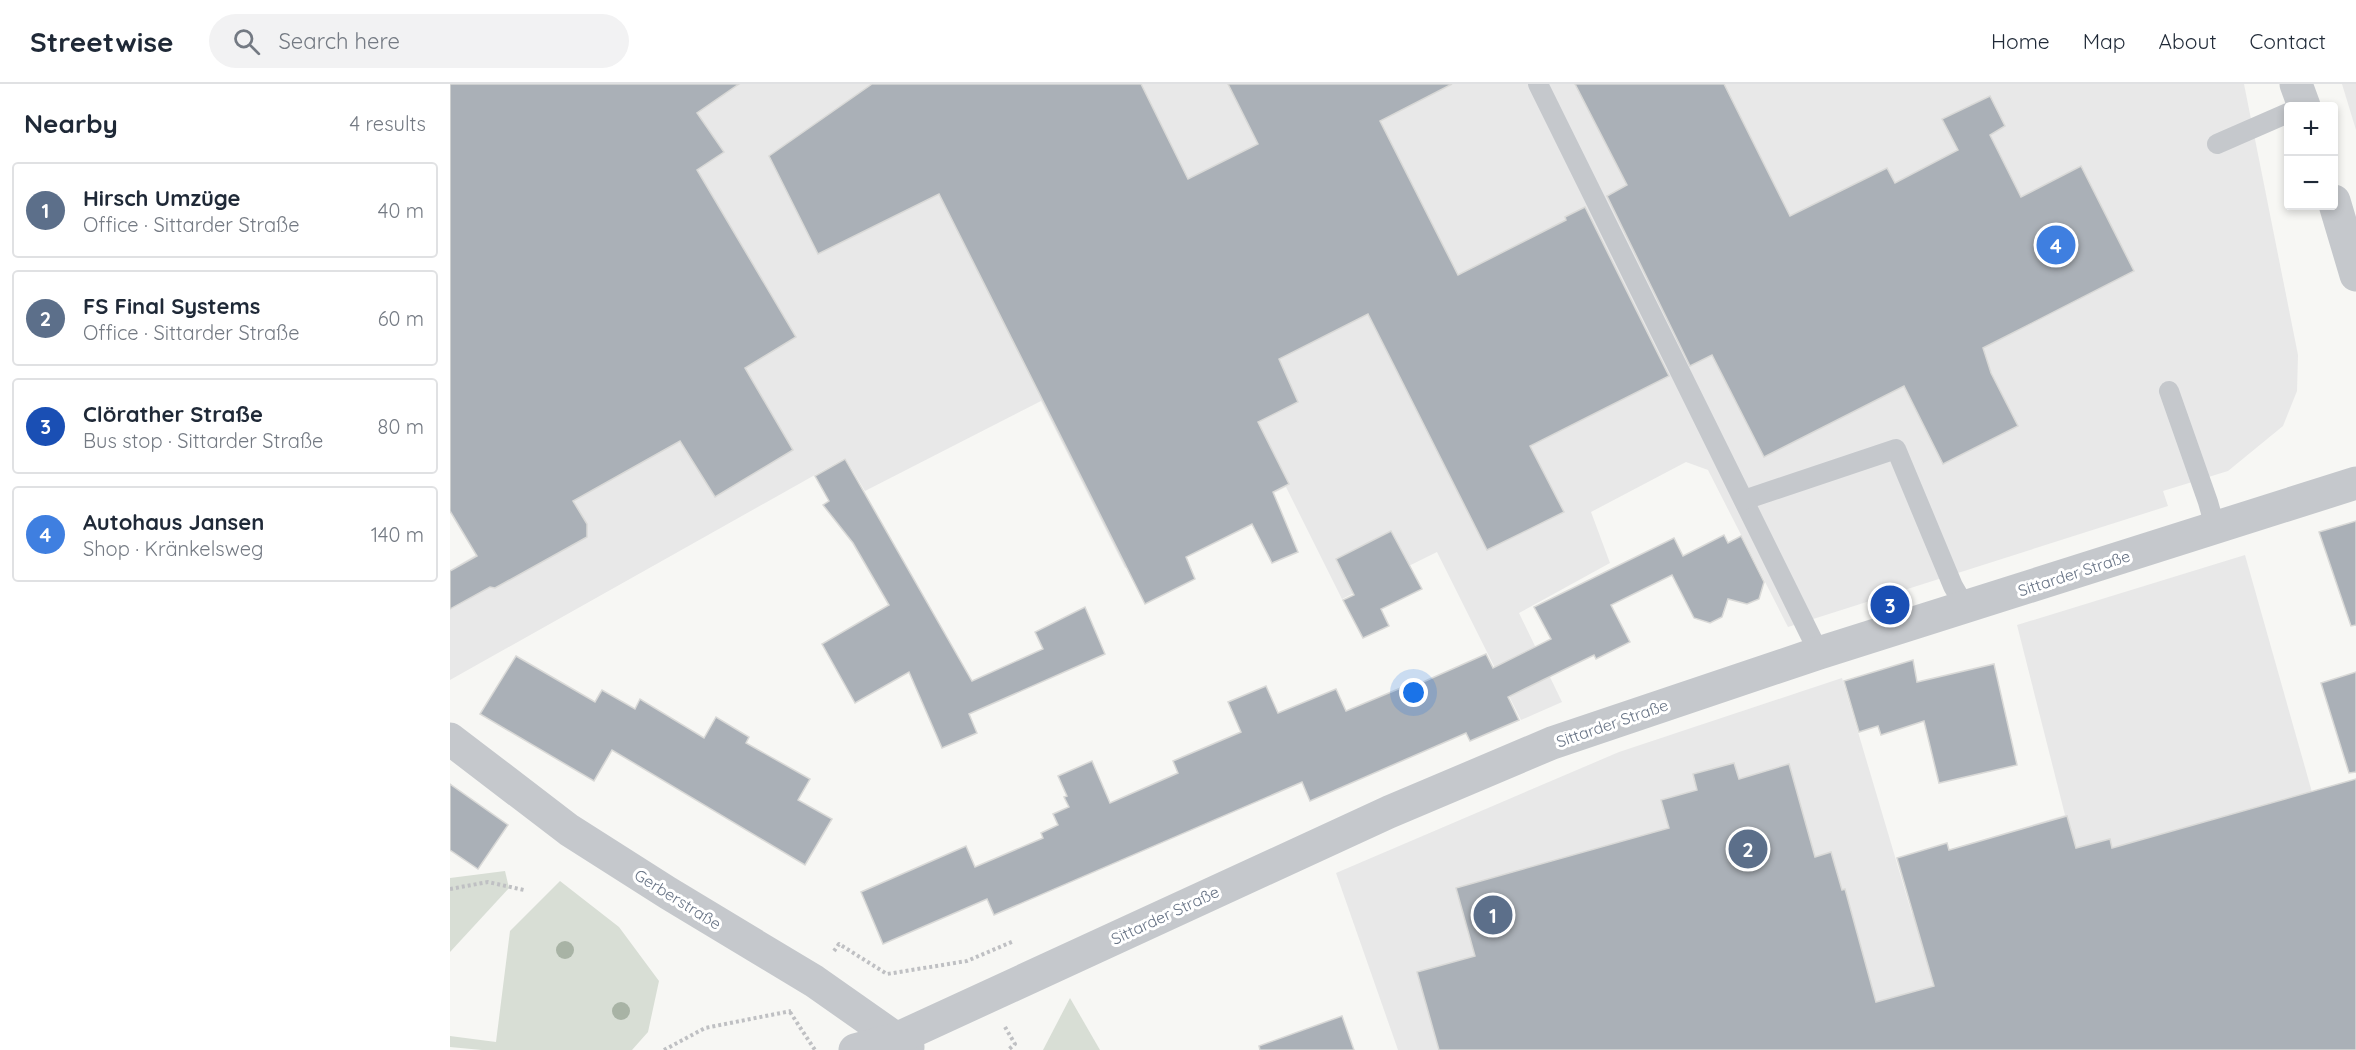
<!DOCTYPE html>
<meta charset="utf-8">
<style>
:root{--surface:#fff;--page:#f2f2f3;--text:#1f2937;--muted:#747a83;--line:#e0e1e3;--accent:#7c3aed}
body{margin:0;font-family:Quicksand,sans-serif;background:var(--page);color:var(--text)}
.controls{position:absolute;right:18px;top:18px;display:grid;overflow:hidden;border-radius:6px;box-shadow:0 3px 9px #0003}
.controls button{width:54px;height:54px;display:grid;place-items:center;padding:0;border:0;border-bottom:2px solid var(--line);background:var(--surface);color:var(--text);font:30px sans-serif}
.you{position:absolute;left:964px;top:609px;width:21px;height:21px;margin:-15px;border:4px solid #fff;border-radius:50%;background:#1a73e8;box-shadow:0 0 0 9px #1a73e833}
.badge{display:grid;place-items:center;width:39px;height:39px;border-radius:50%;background:var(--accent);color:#fff;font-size:20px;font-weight:700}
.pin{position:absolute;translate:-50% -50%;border:3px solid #fff;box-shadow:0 2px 6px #0006}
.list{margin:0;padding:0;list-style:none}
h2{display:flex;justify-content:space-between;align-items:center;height:78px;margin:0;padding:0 24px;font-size:26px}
h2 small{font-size:20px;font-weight:400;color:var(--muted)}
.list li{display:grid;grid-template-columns:39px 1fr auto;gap:18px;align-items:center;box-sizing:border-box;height:96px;margin:0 12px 12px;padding:0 12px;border:2px solid var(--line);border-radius:6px}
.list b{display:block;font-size:22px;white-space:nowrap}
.list p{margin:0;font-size:20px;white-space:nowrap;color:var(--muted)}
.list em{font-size:20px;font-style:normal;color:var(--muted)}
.icon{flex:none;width:33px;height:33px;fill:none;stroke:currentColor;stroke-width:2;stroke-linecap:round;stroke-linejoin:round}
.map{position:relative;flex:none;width:1906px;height:966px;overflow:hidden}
header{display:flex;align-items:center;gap:36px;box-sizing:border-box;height:84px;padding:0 30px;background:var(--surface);border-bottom:2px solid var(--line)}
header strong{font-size:28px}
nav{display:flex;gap:33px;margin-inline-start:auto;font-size:21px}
.search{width:420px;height:54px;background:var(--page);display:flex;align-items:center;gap:15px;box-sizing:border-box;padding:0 21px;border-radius:33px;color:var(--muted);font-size:22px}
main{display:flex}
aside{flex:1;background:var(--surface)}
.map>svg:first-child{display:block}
.built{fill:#e8e8e8}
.green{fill:#d8ded5}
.building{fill:#aab0b7;stroke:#d9d9d7;stroke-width:1.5}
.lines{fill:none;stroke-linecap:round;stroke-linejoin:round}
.path{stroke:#bfc0c3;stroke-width:4;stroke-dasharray:3 3;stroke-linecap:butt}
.service{stroke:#c5c8cc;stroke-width:20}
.minor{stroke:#c5c8cc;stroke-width:33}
.tertiary{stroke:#c5c8cc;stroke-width:33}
.tree{fill:#a8b3a5}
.labels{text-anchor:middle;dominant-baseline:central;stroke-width:6;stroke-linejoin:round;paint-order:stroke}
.street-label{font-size:16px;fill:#677385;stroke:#fff}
</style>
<header>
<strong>Streetwise</strong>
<div class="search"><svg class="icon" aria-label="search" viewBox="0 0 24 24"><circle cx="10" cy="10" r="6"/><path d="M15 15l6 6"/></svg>Search here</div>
<nav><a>Home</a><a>Map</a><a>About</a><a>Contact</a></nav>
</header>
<main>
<aside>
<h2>Nearby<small>4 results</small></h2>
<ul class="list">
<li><span class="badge" style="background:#5c6f8a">1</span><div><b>Hirsch Umzüge</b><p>Office · Sittarder Straße</p></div><em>40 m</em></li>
<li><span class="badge" style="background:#5c6f8a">2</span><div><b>FS Final Systems</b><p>Office · Sittarder Straße</p></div><em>60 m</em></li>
<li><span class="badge" style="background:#1a4fb4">3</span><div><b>Clörather Straße</b><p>Bus stop · Sittarder Straße</p></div><em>80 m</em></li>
<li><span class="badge" style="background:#3f7fe0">4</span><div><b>Autohaus Jansen</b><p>Shop · Kränkelsweg</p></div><em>140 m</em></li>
</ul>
</aside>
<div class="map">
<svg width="1906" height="966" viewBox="0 0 1906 966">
<rect width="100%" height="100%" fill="#f7f7f4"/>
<g class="built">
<path d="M0 0H1794L1848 271 1847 307 1833 342 1778 387 1713 407 1718 422 1338 543 1258 386 1236 378 1141 428 1160 479 1069 529 1112 618 1071 636 987 468 892 515 836 403 675 484 591 317 415 407 395 374 0 596V486L56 453Z"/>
<path d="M1892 0H1906V46Z"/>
<path d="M1795 471 1906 864V966H948L886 789 1169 668 1392 594 1462 830 1512 816 1498 766 1615 731 1567 541Z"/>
</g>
<g class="green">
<path d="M55 787 59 804 0 868V794Z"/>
<path d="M110 797 169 843 209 897 198 948 182 966H32L0 963V952L46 958 60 847Z"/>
<path d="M620 914 650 966H593Z"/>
</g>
<g class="building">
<path d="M0 0H289L247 29 274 68 247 86 346 253 295 284 343 366 265 413 230 357 123 417 137 440V453L45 504 40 503 0 525V487L27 472 0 427Z"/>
<path d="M422 0H691L738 95 808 60 778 0H1002L930 37 1008 191 1116 136 1115 133 1135 123 1219 292 1080 362 1114 428 1037 466 918 230 829 275 848 318 808 338 839 400 823 408 848 468 822 479 802 440 736 473 745 495 695 520 489 110 368 170 319 72Z"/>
<path d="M1125 0H1274L1340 132 1437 84 1445 99 1508 66 1492 35 1540 12 1555 42 1540 51 1571 113 1631 82 1684 187 1533 264 1541 289 1568 342 1493 380 1454 302 1314 373 1262 271 1240 282 1157 112 1177 101Z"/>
<path d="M395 375 522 597 593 565 585 548 635 523 655 570 519 630 527 649 492 664 459 588 405 619 372 560 439 521 403 459 373 421 379 417 365 392Z"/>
<path d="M1906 437V541L1901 542 1869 448Z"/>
<path d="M941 447 972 505 931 525 939 542 913 554 893 516 904 511 886 475Z"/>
<path d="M1274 451 1278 459 1291 452 1314 498 1309 515 1297 520 1278 515 1272 533 1260 539 1244 534 1222 491 1161 521 1180 558 1146 575 1144 571 1058 613 1069 636 1020 657 1016 649 860 717 852 698 544 831 537 815 433 860 411 808 516 762 525 783 593 754 591 749 608 741 603 730 619 723 614 713 617 712 608 692 642 677 660 719 728 689 723 677 791 648 778 618 816 602 828 629 886 605 896 627 953 603 955 606 1036 570 1043 584 1101 555 1084 523 1224 454 1233 472Z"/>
<path d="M66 572 145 618 152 606 185 625 190 615 254 654 266 633 299 653 296 659 360 695 348 716 382 735 355 781 162 666 144 697 30 630Z"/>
<path d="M1463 576 1467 598 1544 580 1567 681 1489 699 1474 637 1431 651 1428 642 1409 648 1394 597Z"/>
<path d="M1906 588V688L1899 689 1871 599Z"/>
<path d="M1284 679 1289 695 1339 680 1365 773 1381 768 1392 806 1395 805 1426 918 1484 902 1447 774 1497 759 1499 766 1617 732 1626 764 1660 755 1662 764 1906 695V966H989L967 888 1025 872 1006 804 1219 744 1211 716 1247 706 1243 690Z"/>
<path d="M0 700 58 741 28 785 0 766Z"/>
<path d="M892 932 904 966H810L809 962Z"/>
</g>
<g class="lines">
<g class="path">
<path d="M0 805 38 798 74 806"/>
<path d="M384 867 389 860 437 890 517 877 564 857"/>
<path d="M340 928 365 966"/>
<path d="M555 943 565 960 558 966"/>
<path d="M214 966 255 944 341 927"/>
</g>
<g class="service">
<path d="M1088 0 1369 569"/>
<path d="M1767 60 1838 29"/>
<path d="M1719 307 1758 418 1765 443"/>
<path d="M1294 416 1446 365 1503 502 1515 523"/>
</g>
<g class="minor">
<path d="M1846 0 1854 22"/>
<path d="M1884 117 1906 191"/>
</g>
<g class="tertiary">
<path d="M0 655 119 746 218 809 364 897 458 963"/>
<path d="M405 966 446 955 939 728 1102 659 1369 569 1906 399"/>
</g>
</g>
<g class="tree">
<circle cx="115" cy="866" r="9"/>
<circle cx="171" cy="927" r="9"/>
</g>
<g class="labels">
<g class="street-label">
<text transform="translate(1624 489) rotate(-18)">Sittarder Straße</text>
<text transform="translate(1162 639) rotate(-19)">Sittarder Straße</text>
<text transform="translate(228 815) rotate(32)">Gerberstraße</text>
<text transform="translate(715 831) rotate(-25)">Sittarder Straße</text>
</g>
</g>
</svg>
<div class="controls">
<button>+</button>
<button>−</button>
</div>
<div class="you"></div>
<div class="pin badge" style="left:1043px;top:831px;background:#5c6f8a">1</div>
<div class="pin badge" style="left:1298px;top:765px;background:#5c6f8a">2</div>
<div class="pin badge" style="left:1440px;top:521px;background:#1a4fb4">3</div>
<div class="pin badge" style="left:1606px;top:161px;background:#3f7fe0">4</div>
</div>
</main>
